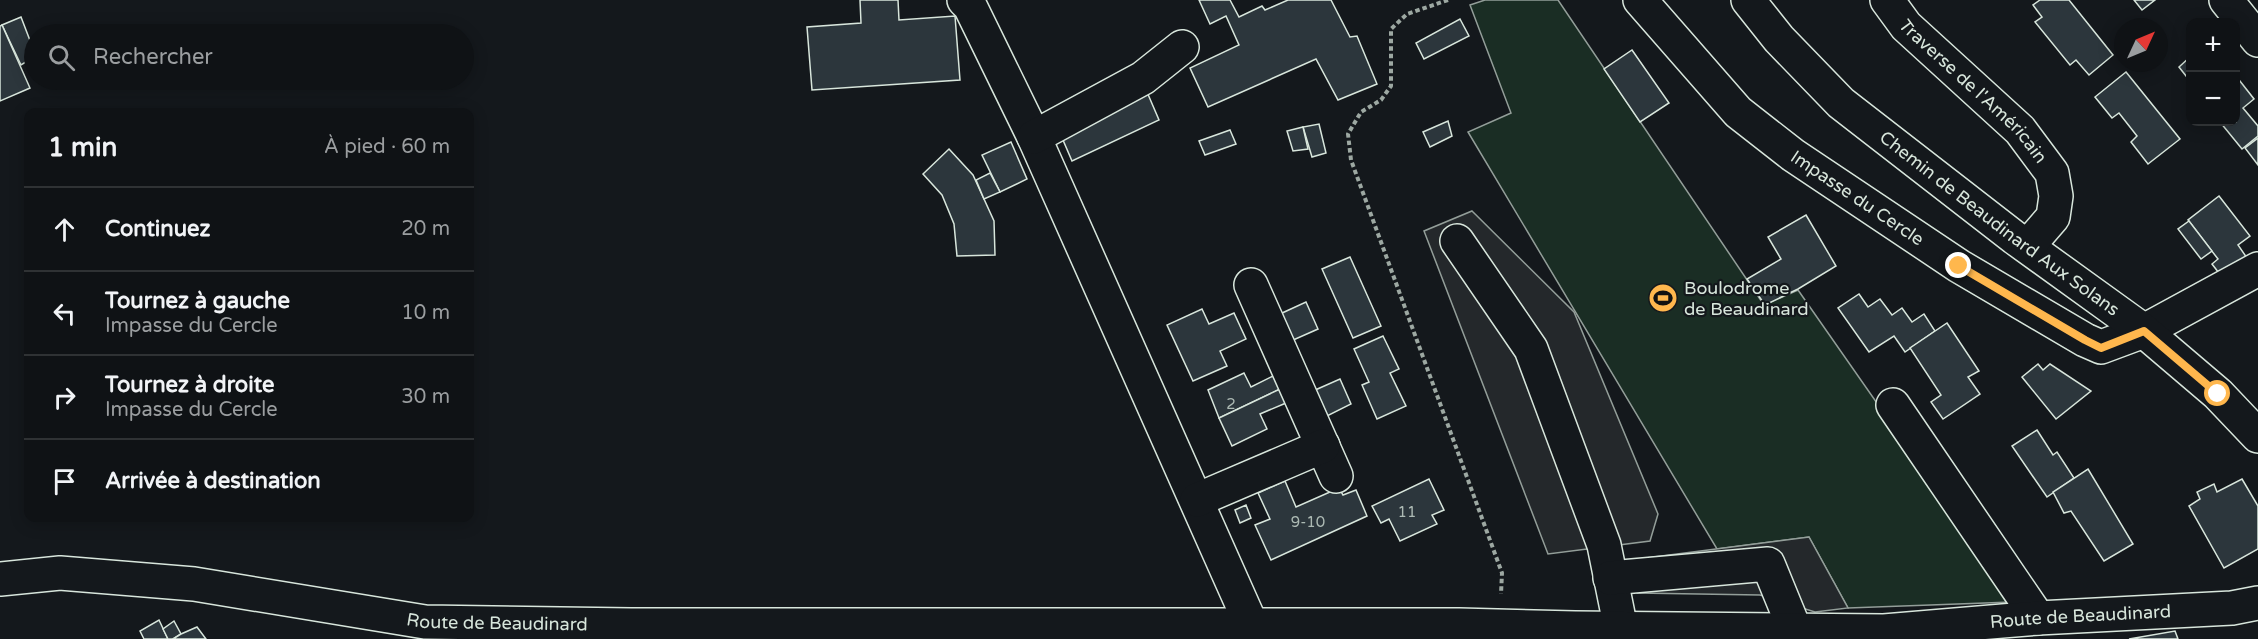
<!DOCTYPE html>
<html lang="fr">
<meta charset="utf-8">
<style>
:root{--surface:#0f1215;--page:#1d2022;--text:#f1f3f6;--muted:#9b9ea0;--line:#2f3234}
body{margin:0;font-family:"Varela Round",sans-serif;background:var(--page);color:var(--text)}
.controls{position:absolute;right:18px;top:18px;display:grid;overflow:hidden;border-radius:12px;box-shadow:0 3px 15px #0003}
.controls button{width:54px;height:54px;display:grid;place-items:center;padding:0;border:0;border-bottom:2px solid var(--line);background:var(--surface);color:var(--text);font:30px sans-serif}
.compass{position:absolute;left:2114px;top:18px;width:54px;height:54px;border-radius:50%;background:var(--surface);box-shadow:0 3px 15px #0003;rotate:46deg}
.stop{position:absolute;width:18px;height:18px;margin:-14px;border:4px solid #ffb74d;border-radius:50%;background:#fff}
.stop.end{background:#ffb74d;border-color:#fff;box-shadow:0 2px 6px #0008}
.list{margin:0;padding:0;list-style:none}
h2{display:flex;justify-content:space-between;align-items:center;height:78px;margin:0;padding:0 24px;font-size:26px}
h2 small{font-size:20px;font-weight:400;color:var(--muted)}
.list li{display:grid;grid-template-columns:39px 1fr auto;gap:18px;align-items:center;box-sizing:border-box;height:84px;padding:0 24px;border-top:2px solid var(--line)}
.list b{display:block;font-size:22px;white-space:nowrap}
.list p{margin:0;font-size:20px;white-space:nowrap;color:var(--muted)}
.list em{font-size:20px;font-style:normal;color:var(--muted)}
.icon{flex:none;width:33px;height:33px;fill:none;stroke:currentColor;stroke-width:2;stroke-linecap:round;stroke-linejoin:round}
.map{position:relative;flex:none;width:2258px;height:639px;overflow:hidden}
.search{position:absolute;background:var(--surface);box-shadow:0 3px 15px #0003;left:24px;top:24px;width:450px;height:66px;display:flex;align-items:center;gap:15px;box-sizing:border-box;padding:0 21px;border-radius:33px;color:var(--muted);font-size:22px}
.panel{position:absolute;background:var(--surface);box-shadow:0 3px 15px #0003;left:24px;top:108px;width:450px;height:414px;border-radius:12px}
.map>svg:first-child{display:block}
.green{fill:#1a2d24;stroke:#939e99;stroke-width:1.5}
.parking{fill:#24282b;stroke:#939e99;stroke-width:1.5}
.building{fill:#2c363c;stroke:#d8e6dc;stroke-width:1.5}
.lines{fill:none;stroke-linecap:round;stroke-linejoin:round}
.minor-casing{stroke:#d8e6dc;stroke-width:36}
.path{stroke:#9da8a2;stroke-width:4;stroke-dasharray:4.5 3;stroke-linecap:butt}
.minor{stroke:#14181c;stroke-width:33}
.route{stroke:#ffb74d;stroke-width:8}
.labels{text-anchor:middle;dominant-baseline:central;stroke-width:4.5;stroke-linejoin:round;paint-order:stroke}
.number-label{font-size:15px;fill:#adbab4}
.street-label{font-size:18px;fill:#d8e6dc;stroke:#14181c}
.poi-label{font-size:18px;fill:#d8e6dc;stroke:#14181c;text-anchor:start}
</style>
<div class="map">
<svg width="2258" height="639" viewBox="0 0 2258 639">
<rect width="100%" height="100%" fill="#14181c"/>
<path class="green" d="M1485 0H1558L1764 305 1798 290 1974 542 2012 602 1848 608 1809 537 1717 549 1468 132 1511 113 1470 5Z"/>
<g class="parking">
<path d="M1472 211 1574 312 1658 514 1650 541 1548 554 1424 231Z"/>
<path d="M1809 537 1848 608 1815 612 1760 595 1637 593 1631 560Z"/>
</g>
<g class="building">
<path d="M860 0H898L899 20 955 16 960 80 812 90 807 27 861 23Z"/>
<path d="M1199 0H1230L1239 17 1262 6 1265 10 1288 0H1331L1350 37 1357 36 1377 84 1338 100 1316 59 1208 107 1190 68 1239 45 1226 16 1210 24Z"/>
<path d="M2040 0H2069L2113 55 2089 75 2076 60 2070 65 2035 22 2042 17 2033 5Z"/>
<path d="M2134 0H2155L2142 10Z"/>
<path d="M21 17 34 51V57L21 65 2 25Z"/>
<path d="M1460 19 1469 36 1424 59 1416 43Z"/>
<path d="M2 25 30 88 0 101V26Z"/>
<path d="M1632 50 1669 103 1640 122 1604 69Z"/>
<path d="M2190 57V81L2179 67Z"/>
<path d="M2126 72 2180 139 2148 164 2131 142 2137 136 2119 113 2112 118 2095 97Z"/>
<path d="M2236 76 2254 99 2243 108 2258 126V136L2242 149 2220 122H2236Z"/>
<path d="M1147 92 1159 120 1072 161 1060 133Z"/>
<path d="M1448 121 1452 136 1430 147 1423 132Z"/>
<path d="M1319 124 1326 153 1312 157 1303 127Z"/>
<path d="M1303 127 1308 149 1293 151 1287 131Z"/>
<path d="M1230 130 1236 144 1205 155 1199 141Z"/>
<path d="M2258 138V165L2245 148Z"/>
<path d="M1011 142 1027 179 1000 192 982 155Z"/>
<path d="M949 149 973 175 994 221 995 255 957 256 954 224 942 195 923 174Z"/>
<path d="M990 173 1000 192 984 199 976 180Z"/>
<path d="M2219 196 2250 236 2238 245 2247 258 2222 277 2212 264 2218 259 2188 220Z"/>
<path d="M1806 215 1836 266 1798 289 1765 305 1747 279 1781 259 1768 237Z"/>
<path d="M2189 221 2212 251 2201 259 2178 229Z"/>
<path d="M1350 257 1381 326 1353 338 1322 269Z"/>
<path d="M1859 294 1868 307 1880 299 1892 315 1902 308 1912 322 1924 314 1935 331 1905 352 1894 336 1869 352 1838 308Z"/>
<path d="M1306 302 1318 329 1291 341 1280 314Z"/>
<path d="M1202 309 1209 324 1234 313 1246 339 1220 351 1227 366 1193 381 1167 325Z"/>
<path d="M1947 323 1979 371 1968 377 1980 394 1943 419 1931 402 1941 395 1910 348Z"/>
<path d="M1383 336 1399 369 1390 373 1406 406 1377 419 1362 385 1369 382 1354 349Z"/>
<path d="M2038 364 2043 370 2050 364 2091 391 2056 419 2022 377Z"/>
<path d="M1244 373 1251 387 1273 376 1280 389 1219 418 1208 390Z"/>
<path d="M1340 379 1351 404 1325 417 1313 391Z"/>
<path d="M1280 389 1286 403 1260 414 1267 429 1232 446 1219 418Z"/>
<path d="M2037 430 2053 455 2057 452 2074 478 2047 497 2012 446Z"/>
<path d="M2088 469 2133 544 2104 561 2071 511 2064 513 2053 492Z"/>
<path d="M1429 479 1444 510 1432 515 1437 524 1400 541 1389 519 1381 523 1372 506Z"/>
<path d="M2242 479 2258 506V549L2224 568 2189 506 2200 499 2197 492 2214 484 2217 492Z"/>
<path d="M1285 481 1296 507 1339 488 1343 495 1356 490 1367 516 1271 560 1255 525 1270 519 1258 493Z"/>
<path d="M1246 505 1251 518 1240 523 1235 510Z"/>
<path d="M159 620 168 639H144L140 631Z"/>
<path d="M174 621 181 634 173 639H168L163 629Z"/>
<path d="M197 627 206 639H173L181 634Z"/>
<path d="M2175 631 2178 639H2129Z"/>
</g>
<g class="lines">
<g class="minor-casing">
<g id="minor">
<path d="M964 0 970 6 1034 137 1251 624"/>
<path id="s1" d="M1640 0 1738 112 1793 155 1959 266 2085 340 2101 347 2144 331 2258 269"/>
<path id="s2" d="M1748 0 1779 39 1841 103 2015 238 2144 331 2218 394 2258 436"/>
<path id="s3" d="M1887 0 1906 26 2020 130 2052 173 2056 196 2053 217 2028 246"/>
<path d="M2226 0 2258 40"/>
<path d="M1034 137 1143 78 1182 47"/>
<path d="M1457 241 1531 349 1604 545 1621 629"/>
<path d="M1251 285 1336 476"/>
<path d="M1893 405 2038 618"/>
<path d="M1197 500 1323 446"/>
<path d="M1610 578 1768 564 1795 630"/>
<path id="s4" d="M0 579 60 573 194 584 425 622 631 625H1459L1575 628 1884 631 2038 618 2232 608 2258 603"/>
</g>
</g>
<path class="path" d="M1448 0 1407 14 1391 29V86L1381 100 1361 112 1348 134 1351 160 1502 573 1501 594"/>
<use href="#minor" class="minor"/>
</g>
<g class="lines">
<path class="route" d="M1959 266 2085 340 2101 348 2144 331 2218 394"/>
</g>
<defs>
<g id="stadium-disc" transform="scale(1.5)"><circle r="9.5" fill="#ffb74d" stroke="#14181c"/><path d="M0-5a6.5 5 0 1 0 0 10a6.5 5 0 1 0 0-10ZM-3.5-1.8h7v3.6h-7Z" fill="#111"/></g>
</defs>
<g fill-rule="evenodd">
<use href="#stadium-disc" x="1663" y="298"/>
</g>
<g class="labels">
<g class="number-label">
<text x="1231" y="404">2</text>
<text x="1407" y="512">11</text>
<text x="1308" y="522">9-10</text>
</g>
<g class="street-label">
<text stroke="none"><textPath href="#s3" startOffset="126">Traverse de l'Américain</textPath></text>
<text stroke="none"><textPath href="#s1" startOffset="296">Impasse du Cercle</textPath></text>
<text stroke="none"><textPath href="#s2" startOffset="338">Chemin de Beaudinard Aux Solans</textPath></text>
<text stroke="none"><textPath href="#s4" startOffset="2085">Route de Beaudinard</textPath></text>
<text stroke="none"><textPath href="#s4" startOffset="501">Route de Beaudinard</textPath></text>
</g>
<g class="poi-label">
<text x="1684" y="288">Boulodrome<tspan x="1684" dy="21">de Beaudinard</tspan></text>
</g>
</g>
</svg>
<div class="controls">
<button>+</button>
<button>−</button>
</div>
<svg class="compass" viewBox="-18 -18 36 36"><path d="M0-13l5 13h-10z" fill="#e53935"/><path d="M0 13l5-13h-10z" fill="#9b9ea0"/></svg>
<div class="stop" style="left:2218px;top:394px"></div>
<div class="stop end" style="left:1959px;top:266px"></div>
<div class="search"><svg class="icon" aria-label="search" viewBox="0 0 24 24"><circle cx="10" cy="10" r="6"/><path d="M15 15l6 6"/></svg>Rechercher</div>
<section class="panel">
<h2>1 min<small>À pied · 60 m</small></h2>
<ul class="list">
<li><svg class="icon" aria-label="ahead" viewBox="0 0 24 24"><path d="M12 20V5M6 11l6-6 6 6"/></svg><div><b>Continuez</b></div><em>20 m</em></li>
<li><svg class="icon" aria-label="left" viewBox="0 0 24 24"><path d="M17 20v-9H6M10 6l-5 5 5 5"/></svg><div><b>Tournez à gauche</b><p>Impasse du Cercle</p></div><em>10 m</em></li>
<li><svg class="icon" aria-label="right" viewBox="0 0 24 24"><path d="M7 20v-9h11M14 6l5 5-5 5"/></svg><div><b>Tournez à droite</b><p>Impasse du Cercle</p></div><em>30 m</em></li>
<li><svg class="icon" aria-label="arrive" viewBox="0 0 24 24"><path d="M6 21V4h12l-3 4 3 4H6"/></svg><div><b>Arrivée à destination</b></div></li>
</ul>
</section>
</div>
